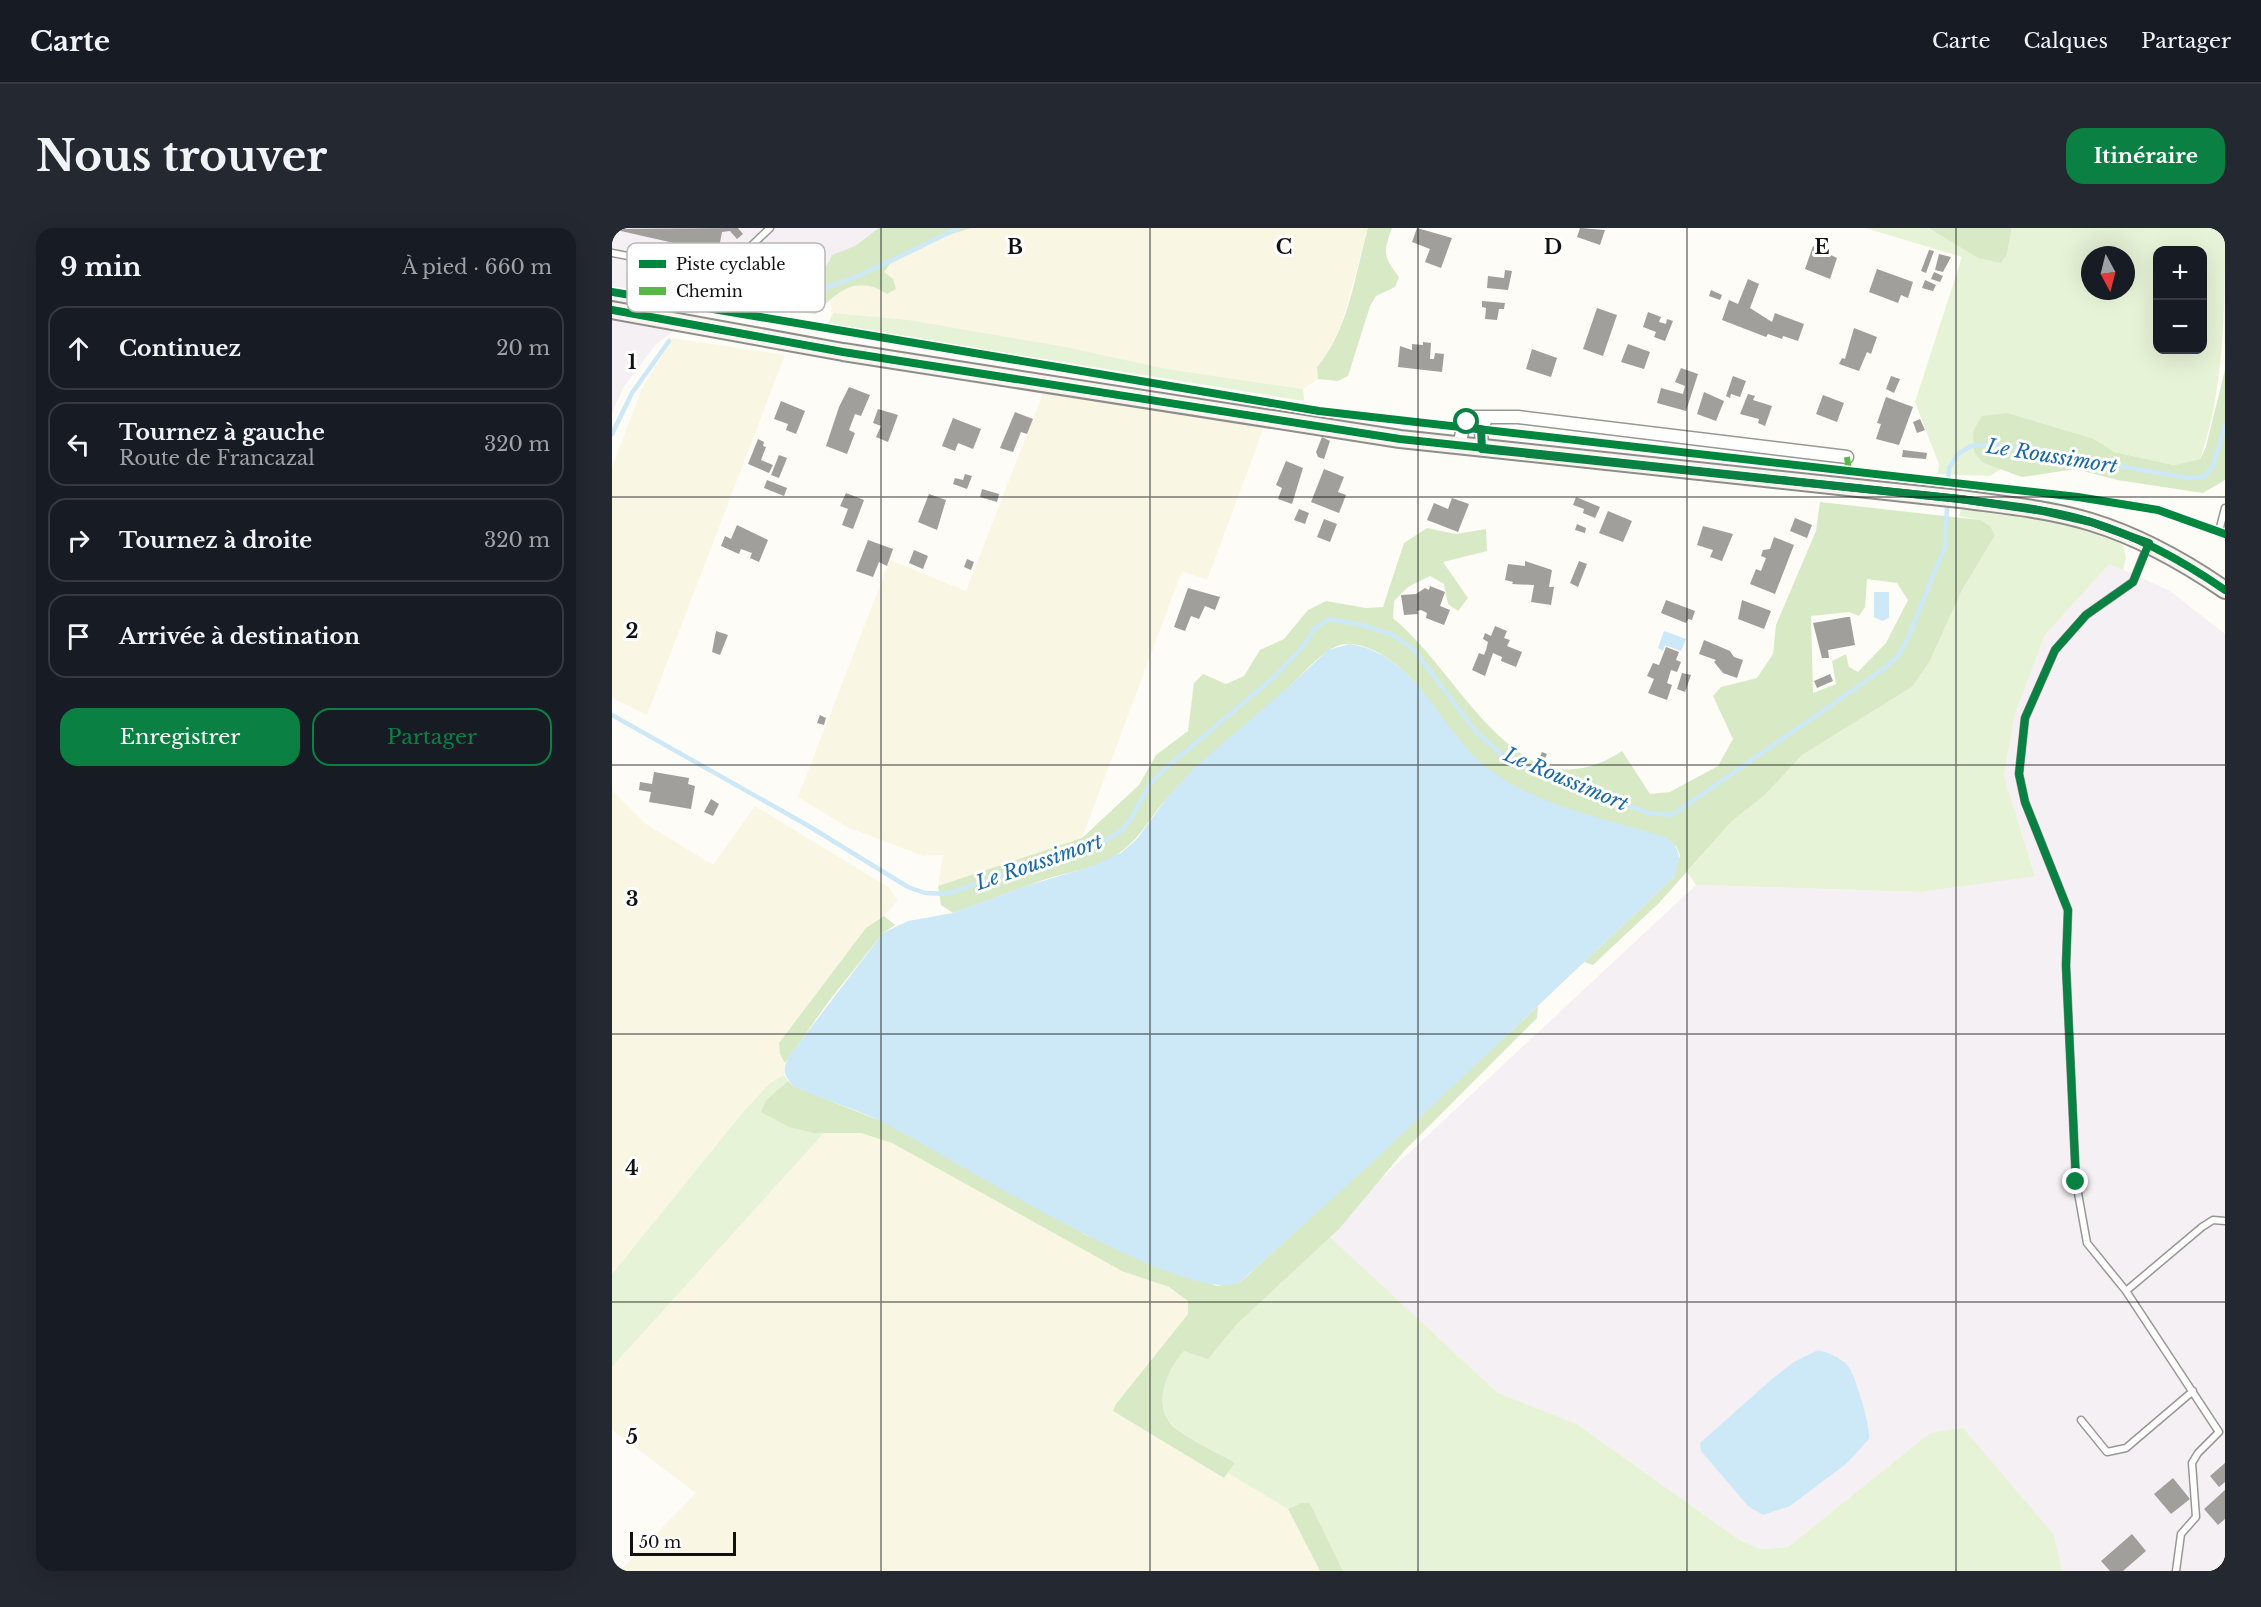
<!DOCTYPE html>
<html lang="fr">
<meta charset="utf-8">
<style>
:root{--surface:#171b24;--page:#242831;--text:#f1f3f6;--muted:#9ea1a6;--line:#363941;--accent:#0b8043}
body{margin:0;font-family:"Libre Baskerville",serif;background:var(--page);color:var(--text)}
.controls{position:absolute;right:18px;top:18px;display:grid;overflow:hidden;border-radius:12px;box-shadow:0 6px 24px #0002}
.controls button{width:54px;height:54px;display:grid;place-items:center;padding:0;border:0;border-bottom:2px solid var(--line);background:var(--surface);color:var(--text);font:30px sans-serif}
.compass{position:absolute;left:1469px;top:18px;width:54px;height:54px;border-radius:50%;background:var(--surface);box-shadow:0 6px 24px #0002;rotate:173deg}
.scale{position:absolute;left:18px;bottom:15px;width:106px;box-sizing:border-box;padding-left:6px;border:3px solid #111;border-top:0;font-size:16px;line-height:21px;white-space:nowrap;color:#111;-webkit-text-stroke:4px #fff;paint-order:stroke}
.stop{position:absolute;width:18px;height:18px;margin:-14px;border:4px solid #0b8043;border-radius:50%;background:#fff}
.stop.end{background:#0b8043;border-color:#fff;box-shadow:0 2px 6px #0008}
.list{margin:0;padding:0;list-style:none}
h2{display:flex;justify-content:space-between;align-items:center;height:78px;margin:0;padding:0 24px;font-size:26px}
h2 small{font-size:20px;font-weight:400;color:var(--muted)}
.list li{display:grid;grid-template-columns:39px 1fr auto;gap:18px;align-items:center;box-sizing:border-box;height:84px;margin:0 12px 12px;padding:0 12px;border:2px solid var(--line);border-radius:18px}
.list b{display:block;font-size:22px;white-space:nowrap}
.list p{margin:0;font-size:20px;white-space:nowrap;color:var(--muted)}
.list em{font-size:20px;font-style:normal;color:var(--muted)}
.actions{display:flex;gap:12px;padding:18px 24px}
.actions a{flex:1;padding:14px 0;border:2px solid var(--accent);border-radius:18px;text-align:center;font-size:21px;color:var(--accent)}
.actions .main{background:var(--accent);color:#fff}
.icon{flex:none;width:33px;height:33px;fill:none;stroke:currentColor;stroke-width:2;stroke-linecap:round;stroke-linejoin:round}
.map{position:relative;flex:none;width:1613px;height:1343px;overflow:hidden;border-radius:18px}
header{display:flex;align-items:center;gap:36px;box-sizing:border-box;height:84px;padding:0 30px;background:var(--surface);border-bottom:2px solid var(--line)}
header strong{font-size:28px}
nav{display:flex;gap:33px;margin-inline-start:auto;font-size:21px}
.intro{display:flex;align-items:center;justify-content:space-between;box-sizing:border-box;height:144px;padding:0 36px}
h1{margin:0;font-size:42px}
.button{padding:15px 27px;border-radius:18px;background:var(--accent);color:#fff;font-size:21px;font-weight:700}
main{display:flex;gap:36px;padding:0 36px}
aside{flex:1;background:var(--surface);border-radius:18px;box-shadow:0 6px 24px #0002}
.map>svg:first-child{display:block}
.industrial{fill:#f5f0f3}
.farmland{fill:#f9f7e4}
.green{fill:#e7f3d7;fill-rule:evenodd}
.forest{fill:#d8eac5;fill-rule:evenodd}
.water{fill:#cde8f7}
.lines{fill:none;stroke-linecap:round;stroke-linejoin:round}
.stream{stroke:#cde8f7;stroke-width:4.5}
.building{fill:#a19f9c}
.lane-casing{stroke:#979795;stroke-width:9}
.street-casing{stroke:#979795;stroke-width:15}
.secondary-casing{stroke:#8e8d8b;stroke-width:20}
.lane{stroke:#fffffe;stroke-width:6}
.street{stroke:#fffffe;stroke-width:12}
.secondary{stroke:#f6f4eb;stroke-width:16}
.quiet{stroke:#58b947;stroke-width:6;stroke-dasharray:12 6;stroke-linecap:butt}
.cycleway-casing{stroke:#fff;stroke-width:11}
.cycleway{stroke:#00873e;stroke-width:8}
.route{stroke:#0b8043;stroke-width:8}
.grid{fill:none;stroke:#111;stroke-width:1.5;stroke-opacity:0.55}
.labels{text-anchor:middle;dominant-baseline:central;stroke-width:6;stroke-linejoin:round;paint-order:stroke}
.water-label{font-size:20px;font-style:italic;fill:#1768a6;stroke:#fff}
.key{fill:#fff;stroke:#b8b8b8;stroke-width:1.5}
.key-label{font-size:16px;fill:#111}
.grid-label{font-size:20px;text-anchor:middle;font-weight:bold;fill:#111;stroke:#fff;stroke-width:6;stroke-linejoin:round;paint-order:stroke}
</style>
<header>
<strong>Carte</strong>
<nav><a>Carte</a><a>Calques</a><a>Partager</a></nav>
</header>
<div class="intro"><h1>Nous trouver</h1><a class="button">Itinéraire</a></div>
<main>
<aside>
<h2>9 min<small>À pied · 660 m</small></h2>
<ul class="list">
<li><svg class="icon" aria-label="ahead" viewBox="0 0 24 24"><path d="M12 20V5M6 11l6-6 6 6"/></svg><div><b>Continuez</b></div><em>20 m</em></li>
<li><svg class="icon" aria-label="left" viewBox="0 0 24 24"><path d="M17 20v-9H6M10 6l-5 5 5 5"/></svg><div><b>Tournez à gauche</b><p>Route de Francazal</p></div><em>320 m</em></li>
<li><svg class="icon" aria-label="right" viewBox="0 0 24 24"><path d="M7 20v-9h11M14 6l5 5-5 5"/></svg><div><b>Tournez à droite</b></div><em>320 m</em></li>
<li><svg class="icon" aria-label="arrive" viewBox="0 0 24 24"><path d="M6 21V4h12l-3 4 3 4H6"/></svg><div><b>Arrivée à destination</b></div></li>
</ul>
<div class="actions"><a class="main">Enregistrer</a><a>Partager</a></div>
</aside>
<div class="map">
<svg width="1613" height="1343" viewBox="0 0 1613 1343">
<rect width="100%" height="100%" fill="#fdfcf7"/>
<path class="industrial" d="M0,0h312l-57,29 -84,33 -66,10 -61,44 -33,44 -11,25z
M1497,335l61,28 55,43v937h-163l-8,-36 -124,-102 -142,114 -27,2 -20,-8 -164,-117 -79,-31 -174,-161 372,-347 225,7 114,-17 -31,-99 11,-62 30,-79z"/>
<path class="farmland" d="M360,0h396l-28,102 -9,20 -14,16 1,13 -15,10 -136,-20 -101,-22 -157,-27 -76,-7 -4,-13 18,-14 10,-3 21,5 5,-16 7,-8 48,-26z
M60,110l113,17 -138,360 -35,-17v-231l30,-78z
M431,165l221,34 -57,153 -25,-9 -100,267 -144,48 5,-31 -20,1 -76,-29 -49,-30 92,-237 76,31z
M0,562l34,34 67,41 42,-59 133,81 10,13 -14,16 -18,12 -86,126 5,9 -1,12 -14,8 -27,29 -131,162z
M212,905h37l31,10 230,127 47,17 19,14v13l-72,90 172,105 32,62h-700l76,-78 -84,-63v-63z"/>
<path class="green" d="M1253,0h64l78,26 5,-26h213c0,76 0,160 -25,231l-26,6 -60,-13 -20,-13 -111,24 18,6 -11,7 -52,-2 1,-10 -24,-62 47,-145zM1546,22h44v100h-44zM1478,27h36v36h-36z
M221,85l76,7 157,27 101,22 136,20 1,12 -476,-77z
M1350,278c53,6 114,11 161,39l3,13 -3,12 -14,-6 -64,71 -30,79 -11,62 31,100 -114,16 -225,-7 -9,-13 45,-51 33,-26 37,-40 110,-68 18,-26 32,-71 32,-55 -14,-15 -21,-4z
M172,847l4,6 -22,19 48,33h10l-212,234v-93l131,-162 27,-29z
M718,1009l168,156 79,31 164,117 20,8 27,-2 142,-114 33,-5 91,107 8,36h-719l-33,-68h-9l-13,6 -60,-36 7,-10c-18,-11 -47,-23 -61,-37 -23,-22 -7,-55 10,-75l24,7 29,-34z"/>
<path class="forest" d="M267,0h93l-34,10 -48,26 -6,8 9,7 3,10 -9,5c-30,-20 -50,-3 -71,20l-96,-10 5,-10 10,4 34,4 1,-11c28,-11 49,-4 62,-36l23,-9z
M756,0h24c-9,25 -9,28 7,49l-4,10 -19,9 -6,10 -22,70 -10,5 -20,-2 -1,-12c32,-37 38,-93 51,-139z
M1317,0h83l-5,26 -6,9 -23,-5z
M1613,142v110l-22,13 -86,-13 -41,-11 -54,8 -39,-14 -9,-11 -1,-21 9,-15 25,-3 87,26 20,13 60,13 26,-6 6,-12z
M1208,274l160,18 10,6 5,9 -33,55 -32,71 -18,26 -110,68 -37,40 -33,26 -73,82 -66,62 -9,-3 90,-85 6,-22 -4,-9c-64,-22 -148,-40 -199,-86 -40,-35 -55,-91 -109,-112 -8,-3 -22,-6 -31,-2 -17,7 -31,25 -45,38 -41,38 -86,70 -123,112 -17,18 -27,40 -47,55 -21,17 -50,20 -76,28 -31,11 -62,23 -93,34l-12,-8 -3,-19 144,-48 57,-53 17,-30 32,-24 6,-48 9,-9 23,10 18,-8 16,-26 24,-11 24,-29 18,-9 40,7 17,-1 21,-64 23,-15 29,6 30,-5 1,22 -44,11 25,36 -10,13 -10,-7 -4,-20 -14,-8 -22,11 -14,14 -1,17c51,43 80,107 138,142 5,3 11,7 17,8 27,5 52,-2 74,-17l28,43 20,-2 48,-26 15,-27 -20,-43 8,-9 36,-9 16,-24 3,-29 40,-94zM1255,351l30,4 11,17 -22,43 -28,29 -9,-5 -3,-13 -14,7 4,23 -23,9 -2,-77 38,-4 10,4 6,-9z
M272,688l11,9 -12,8 -54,68 -44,62 -5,-9 -1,-11 87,-115z
M926,778l-1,12 -133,133 -65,78 -102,95 -29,35 -24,-8c-17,20 -33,54 -10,76 15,13 43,25 61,36l-11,15 -111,-67 3,-7 72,-90v-13l-19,-14 -47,-16 -230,-128 -31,-10h-47l-25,-6 -28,-15 5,-12 22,-19 5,5 93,37 200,112 131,51 23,-4 6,-5z
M689,1275h9l33,68h-23l-32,-62z"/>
<path class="water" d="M1262,364h15v26l-7,3 -8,-4z
M1052,403l22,8 -5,12 -16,-6 -2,6 -5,-3z
M738,416c72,12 89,90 143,128 52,37 115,46 174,66 15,12 14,22 7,39l-299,283 -135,122c-52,27 -296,-129 -354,-158 -30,-16 -63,-24 -93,-38 -10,-12 -11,-17 -3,-31l93,-122 25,-12 45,-8 73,-27 67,-20 28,-13 16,-14 29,-40 28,-31 99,-85 35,-33z
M1206,1122c11,3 22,7 30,16 7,8 23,61 21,73l-22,24 -57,43 -27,9 -15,-9 -47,-55 -1,-8 72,-64 22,-17z"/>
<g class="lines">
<path class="stream" d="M164,70c55,-2 132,-47 183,-70
M0,206l20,-41 37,-52
M0,487l195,110 101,62 17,6 22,1 159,-54 15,-9 10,-12 19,-35 15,-15 109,-92 27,-28 14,-21 14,-9 33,6 31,10 21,15 62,82 29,25 38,17 105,39 24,2 210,-145 16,-14 10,-18 37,-92 4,-78 9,-14 13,-8 19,-2 198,34 16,-1 9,-11 12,-40"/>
</g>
<path class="building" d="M126,0l5,6 -6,5 -7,-8 -8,1 -4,21 -106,-24z
M805,0l35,10 -11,30 -16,-6 5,-13 -18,-7z
M968,0l25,2 -5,15 -23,-8z
M1201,18l24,12 -7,21 -25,-10z
M1317,22l5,1 -8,22 -5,-2z
M1327,26l12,3 -8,15 -8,-2z
M1265,41l36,13 -5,16 -7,-3 -3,8 -29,-11z
M893,42l7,1 -4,19 -21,-2 1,-12 16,2z
M1322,44l9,4 -3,6 -9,-3z
M1136,51l11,5 -9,24 22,14 3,-9 29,11 -6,17 -15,-5 -1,3 -14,-5 -2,3 -44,-17 7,-20 9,4z
M1313,52l11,5 -3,6 -11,-3z
M1099,62l11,5 -2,5 -11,-4z
M870,73l23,2 -1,6h-5l-2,11 -12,-1 1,-11 -4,-1z
M985,80l20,7 -14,41 -20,-7z
M1036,84l13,5 -2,5 7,2 1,-5 6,2 -8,20 -11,-4 2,-5 -13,-5z
M1242,100l23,9 -6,17 -4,-2 -8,19 -20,-7 3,-6 3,1z
M811,114l8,1 -1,16h4l1,-6 9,1 -2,18 -44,-5 2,-21 12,4v-6l11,1z
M1016,116l22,8 -6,17 -23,-7z
M920,121l25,9 -6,19 -25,-8z
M1069,140l17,6 -12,37 -29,-8 4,-15 22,6 2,-8 -10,-4z
M1121,148l13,5 -6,16 -9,-3 -1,4 -4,-2z
M1279,148l9,3 -6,14 -8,-4z
M237,159l21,8 -9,21 -6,-2 -6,16 6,3 -8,21 -21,-8 13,-39z
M1092,164l20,9 -8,20 -19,-7z
M1136,166l7,2 -2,4 19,6 -7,20 -7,-3 1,-4 -19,-5z
M1211,167l21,8 -7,19 -21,-8z
M1274,169l27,10 -14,38 -23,-6 5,-15 -4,-1z
M169,173l24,10 -9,23 -10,-4 2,-6 -14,-5z
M266,181l20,6 -10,27 -12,-5 5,-11 -8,-3z
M403,184l18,7 -6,15 -6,-2 -8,20 -13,-4z
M341,190l28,11 -8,20 -15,-6 -3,8 -13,-5z
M1308,191l5,11 -8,3 -4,-11z
M710,209l8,4 -6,18 -6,-2 -2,-5z
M146,211l6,3 -1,4 3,1 -5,13 12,5 -4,8 -21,-9z
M1291,222l24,3 -1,6 -24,-2z
M167,227l8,3 -8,20 -8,-3z
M674,233l17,7 -11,36 -14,-5 4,-11 -6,-3z
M712,241l20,8 -6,15 8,3 -7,18 -28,-11z
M353,246l7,2 -5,13 -14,-5 2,-6 8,2z
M155,252l20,8 -3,8 -20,-8z
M370,261l17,5 -2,8 -17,-5z
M234,265l18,7 -11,29 -11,-4 6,-16 -8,-3z
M317,266l17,6 -9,30 -19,-8z
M964,269l24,10 -5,11 -12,-5 1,-4 -11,-4z
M840,270l17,6 -11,28 -31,-12 7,-17 14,6z
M687,281l10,4 -4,11 -11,-4z
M996,283l24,10 -9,21 -24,-9z
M1183,290l17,7 -5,13 -17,-7z
M712,291l13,5 -7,18 -13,-5z
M965,296l9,4 -1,5 -10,-3z
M125,297l31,15 -9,22 -9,-4 2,-5 -11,-4 -2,5 -18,-8 4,-10 6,3z
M1091,298l30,8 -11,27 -12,-4 3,-7 -16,-5z
M1162,309l20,8 -19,49 -25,-10 6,-15 5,2 5,-13 -5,-2 2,-6 7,-1z
M256,312l25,9 -6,17 -8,-4 -6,15 -17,-6z
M302,322l14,6 -5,13 -14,-6z
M355,331l7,3 -3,8 -7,-3z
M913,333l27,9 -3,17h5l-3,18 -20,-3 3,-17 -22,-1 1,-2 -8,-2 3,-16 17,2z
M967,333l8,3 -9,23 -8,-4z
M818,358l15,6 -5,14 10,4 -6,15 -18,-7 1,-5 -6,-3 -4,1 1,3 -14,1 -3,-20 15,-1 9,-6 4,2z
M576,360l32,9 -5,13 -10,-4 -6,13 -8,-3 -6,15 -11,-4z
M1054,372l29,11 -3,9 -4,-1 -2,4 -25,-10z
M1130,372l29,11 -7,18 -26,-10z
M1235,389h3l5,28 -27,5 1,8h-7l-9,-35z
M883,398l12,5 -3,7 6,2 -3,6 15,6 -6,15 -15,-6 1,-4 -9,-4 -8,23 -13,-6 7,-17 5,2 2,-5 2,-8 -5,-3 2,-6 6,3z
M104,403l12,4 -8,20 -8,-3z
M1092,412l26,11 4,6 9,3 -6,18 -14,-5 -9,-11 2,-2 -17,-6z
M1054,419l13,5 -3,8 5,2 -4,10 -6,-2 -4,13 5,2 -5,15 -19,-7 6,-14 -7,-3 6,-13 6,2z
M1070,445l9,2 -6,17 -8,-3z
M1218,446l3,7 -16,7 -3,-7z
M208,487l6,3 -2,7 -7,-2z
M930,524l5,2 -5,11 -5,-2z
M42,544l35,6 -1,6 7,2 -4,23 -42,-7 2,-10 -12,-2 1,-8 12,2z
M99,571l8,5 -6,12 -9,-4z
M1613,1235v19l-6,5 -9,-11z
M1561,1250l17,21 -19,15 -17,-20z
M1613,1262v29l-7,6 -14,-16z
M1520,1306l14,17 -23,20h-13l-9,-10z"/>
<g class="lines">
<defs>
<path id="lane" d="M0,25l105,20 9,-3 44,-42
M1607,303l6,-23
M1535,319l-14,35 -47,33 -31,35 -30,68 -6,56 6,28 43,108 -2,55 10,217 11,61 39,48 93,141 -21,21 -6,10 4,54 -15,17 -5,37
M1514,1063l76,-64 11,-7 12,1
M1469,1192l26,32 19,-4 67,-57"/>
<path id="street" d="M847,219l4,-20 11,-10h44l329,40
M870,221l-1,-20 6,-12"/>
<path id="secondary" d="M0,82l231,42 557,87 560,60c44,6 89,10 131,23 49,15 92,39 134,68"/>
</defs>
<use href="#lane" class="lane-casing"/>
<use href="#street" class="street-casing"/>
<use href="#secondary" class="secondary-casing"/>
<use href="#lane" class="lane"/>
<use href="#street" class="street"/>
<use href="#secondary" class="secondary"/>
<path class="quiet" d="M1235,229l2,14"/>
<defs>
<path id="cycleway" d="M0,64l707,119 759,86 80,13 67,24
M0,82l231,42 557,87 560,60c44,6 89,10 131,23 49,15 92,39 134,68"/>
</defs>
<use href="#cycleway" class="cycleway-casing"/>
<use href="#cycleway" class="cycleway"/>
</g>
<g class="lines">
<path class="route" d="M855,194l-4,5 18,2 1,20 478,50 83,12 48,11 58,21 -16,39 -47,33 -31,35 -30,68 -6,56 6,28 43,108 -2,56 10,216"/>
</g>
<path class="grid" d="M269,0v1343M538,0v1343M806,0v1343M1075,0v1343M1344,0v1343M0,269h1613M0,537h1613M0,806h1613M0,1074h1613"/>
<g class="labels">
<g class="water-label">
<text transform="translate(1440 228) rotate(9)">Le Roussimort</text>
<text transform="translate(954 551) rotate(23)">Le Roussimort</text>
<text transform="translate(427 634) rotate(-19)">Le Roussimort</text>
</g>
</g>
<rect x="15" y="15" width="198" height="69" rx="9" class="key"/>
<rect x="27" y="32" width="27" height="8" fill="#00873e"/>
<rect x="27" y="59" width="27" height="8" fill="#58b947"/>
<g class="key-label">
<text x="64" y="42">Piste cyclable</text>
<text x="64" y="69">Chemin</text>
</g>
<g class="grid-label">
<text x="403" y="26">B</text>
<text x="672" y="26">C</text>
<text x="941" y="26">D</text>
<text x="1210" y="26">E</text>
<text x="20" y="141">1</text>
<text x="20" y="410">2</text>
<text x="20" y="678">3</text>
<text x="20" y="947">4</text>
<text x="20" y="1216">5</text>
</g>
</svg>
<div class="controls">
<button>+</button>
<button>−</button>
</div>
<svg class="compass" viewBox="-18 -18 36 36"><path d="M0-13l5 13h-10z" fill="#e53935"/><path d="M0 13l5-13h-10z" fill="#9ea1a6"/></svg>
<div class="scale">50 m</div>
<div class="stop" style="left:855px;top:194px"></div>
<div class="stop end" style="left:1464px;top:954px"></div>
</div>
</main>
